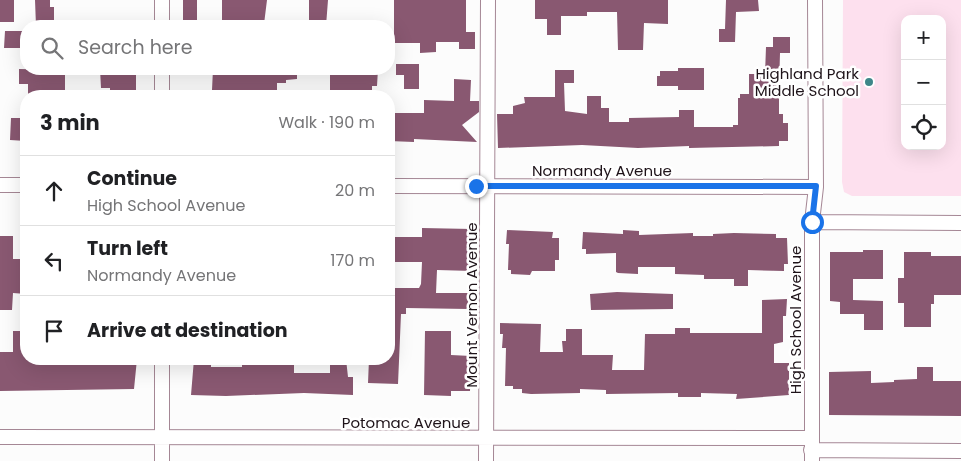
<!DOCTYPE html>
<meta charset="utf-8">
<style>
:root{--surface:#fff;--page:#f2f2f2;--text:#202124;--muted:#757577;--line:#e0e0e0}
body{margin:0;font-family:Poppins,sans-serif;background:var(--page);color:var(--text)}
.controls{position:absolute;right:15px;top:15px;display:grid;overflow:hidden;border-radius:10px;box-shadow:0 5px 20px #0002}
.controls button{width:45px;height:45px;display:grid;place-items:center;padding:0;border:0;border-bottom:1px solid var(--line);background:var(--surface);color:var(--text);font:25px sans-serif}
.stop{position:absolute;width:15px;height:15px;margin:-11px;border:4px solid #1a73e8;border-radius:50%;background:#fff}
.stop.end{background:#1a73e8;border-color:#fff;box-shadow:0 1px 5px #0008}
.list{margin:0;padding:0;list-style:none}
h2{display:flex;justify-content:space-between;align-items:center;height:65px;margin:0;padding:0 20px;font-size:21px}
h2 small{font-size:16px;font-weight:400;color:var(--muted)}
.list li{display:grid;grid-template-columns:32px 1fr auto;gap:15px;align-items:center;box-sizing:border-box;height:70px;padding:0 20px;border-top:1px solid var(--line)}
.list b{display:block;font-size:19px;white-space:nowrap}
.list p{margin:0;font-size:16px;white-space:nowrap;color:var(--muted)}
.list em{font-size:16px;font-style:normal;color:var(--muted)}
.icon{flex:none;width:28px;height:28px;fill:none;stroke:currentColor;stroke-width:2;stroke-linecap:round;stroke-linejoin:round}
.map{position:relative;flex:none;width:961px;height:461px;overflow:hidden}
.search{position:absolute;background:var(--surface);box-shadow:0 5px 20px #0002;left:20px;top:20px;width:375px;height:55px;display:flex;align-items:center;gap:12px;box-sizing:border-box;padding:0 18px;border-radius:20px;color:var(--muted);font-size:19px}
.panel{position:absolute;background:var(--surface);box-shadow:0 5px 20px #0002;left:20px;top:90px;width:375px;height:275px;border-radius:20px}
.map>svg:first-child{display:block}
.green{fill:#fde0ee;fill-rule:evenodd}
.building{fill:#895871}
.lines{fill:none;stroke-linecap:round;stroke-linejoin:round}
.street-casing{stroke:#a58795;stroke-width:16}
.street{stroke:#fff;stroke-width:14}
.route{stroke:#1a73e8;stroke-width:6}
.poi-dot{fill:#3f8789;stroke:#fff;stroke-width:2}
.labels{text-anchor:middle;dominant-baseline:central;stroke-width:5;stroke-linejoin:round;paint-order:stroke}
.poi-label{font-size:15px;fill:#1e1319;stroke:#fff;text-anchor:end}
.street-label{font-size:15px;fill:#1e1319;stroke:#fff}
</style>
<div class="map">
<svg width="961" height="461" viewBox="0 0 961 461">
<rect width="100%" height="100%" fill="#fcfcfc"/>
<path class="green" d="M843,0h118v196h-109l-8,-4 -2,-10zM905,19h37v127h-37z"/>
<path class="building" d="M0,0h14v22h-14z
M35,0h15v7h4v19h-18z
M183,0h14v20h-14z
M222,0h45l-3,24 -42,2z
M309,0h19l-2,26h-17z
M394,0h72v32h9v17h-16v-7h-23v10l-16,1v-10h-26z
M535,0h133v24l-24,-1 -1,27h-25l-1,-38h-30v4h-26v19h-14v-16h-12z
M726,0h32l1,11 -23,1 -1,30h-16v-13h6z
M5,31h20l-1,17h-20z
M773,37h17v16h-10l-1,35v26h4v9h5v18h-9v5l-90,2v-2l-51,2 -56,-3 -84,3 -1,-34h16v-8l12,-3 -1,-6h31v-27h19v13h-10l1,28 22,3v-18h14v12h8v14h20v-4l50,-1v-7h15v17h39v-2h5v-27h2v-4h9v-20h16l1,-27h7z
M396,64h23v25h-15v-14h-8z
M678,68h26v22h-26v-4h-21v-10h3v-5h18z
M19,69l46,1v24h-37v-10h-9z
M100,69h36v27h-26v-8h-9z
M213,69h84v10l-11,1v3h-9v13h-31v-5l-34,-1z
M360,69h18l-1,17h-5v6h-42v-17h30z
M454,79l17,1 -1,21h9v11l-17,13 15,17 -63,-3v3l-25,-1v-28h35v-13l30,1z
M11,118h15v23l-16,-1z
M422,228l50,1 -2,30h3v12l-36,-1 -1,23h33l-1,16 -62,-1v6h-5l-3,70 -30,-1 1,-24h20v-30h2l-2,-41h30l2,-4 1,-22h-33v-25h33z
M507,230l46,2 -1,6h7v22h-4v11h-23l-2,4 -19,-1v-4h-3l1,-26h-3z
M623,230l16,1v4l54,-2v3h20v-2l21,-1 42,1v4h11l1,26h-4v7l-36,-1v16h-14v-7h-30v-4l-29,-1v-7h-37v7l-20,-1 -2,-1v-19l-30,1v-5h-4l1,-17 40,2z
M0,236h13v23h13v35l-13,-1 -1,17h-12z
M863,250h20v29h-30v21l30,1v29h-19v-16h-24v-12l-10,-1v-49h33z
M904,252h27v4h30v39h-27v9h-3v23h-27v-24h-6v-25h6z
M617,292l56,2v15l-82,1 -1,-16z
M787,299l-1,17h-3v26l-9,2v19h15v32l-53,4 1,-5 -36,-1v4h-23v-4l-72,1v-4l-26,-1v4l-49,1 -9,-1v-4h-9v-3h-8l1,-38h-4l1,-14h-3v-11l41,1 -1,28h23l-1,-11h4v-12h16v26h31l-1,15h32l1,-36h30v-6h15v5h72v-33z
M13,331h13v28h111l-3,30 -134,2v-39h13z
M425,331h26v24l20,1 -1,35h-19v5l-27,-1z
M194,359h17v8h31v-8h52v14h36v-14h16l2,18h5v18l-49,-2 -78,3 -35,-1z
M917,367h16v14h28v35l-132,-1v-43l42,-1v12l23,-1v-2l23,-1z"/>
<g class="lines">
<defs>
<path id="street" d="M162,26v-26
M162,69v27
M0,185h26
M389,186l427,1
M812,222l149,1
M0,437l811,1
M811,450l150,1
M162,461v-102
M486,461l2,-461
M812,461v-239l4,-35 -1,-187"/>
</defs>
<use href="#street" class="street-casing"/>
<use href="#street" class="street"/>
</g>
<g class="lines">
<path class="route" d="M476,186h340l-4,36"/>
</g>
<circle class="poi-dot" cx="869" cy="82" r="5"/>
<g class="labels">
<g class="poi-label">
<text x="859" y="73">Highland Park<tspan x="859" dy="17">Middle School</tspan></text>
</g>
<g class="street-label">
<text x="602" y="170">Normandy Avenue</text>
<text transform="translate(471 305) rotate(-90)">Mount Vernon Avenue</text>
<text transform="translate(795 320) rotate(-90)">High School Avenue</text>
<text x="406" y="422">Potomac Avenue</text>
</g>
</g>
</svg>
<div class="controls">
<button>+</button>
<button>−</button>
<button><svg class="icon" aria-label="locate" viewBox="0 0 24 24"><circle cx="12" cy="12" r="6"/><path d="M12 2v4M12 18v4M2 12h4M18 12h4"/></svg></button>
</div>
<div class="stop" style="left:812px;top:222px"></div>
<div class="stop end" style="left:476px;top:186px"></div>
<div class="search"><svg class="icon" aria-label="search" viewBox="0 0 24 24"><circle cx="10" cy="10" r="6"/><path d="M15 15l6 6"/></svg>Search here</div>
<section class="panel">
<h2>3 min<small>Walk · 190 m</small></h2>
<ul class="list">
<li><svg class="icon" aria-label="ahead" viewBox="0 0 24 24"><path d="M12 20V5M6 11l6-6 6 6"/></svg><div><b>Continue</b><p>High School Avenue</p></div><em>20 m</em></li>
<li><svg class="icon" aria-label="left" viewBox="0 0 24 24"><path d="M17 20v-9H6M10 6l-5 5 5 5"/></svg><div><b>Turn left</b><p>Normandy Avenue</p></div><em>170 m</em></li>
<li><svg class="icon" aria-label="arrive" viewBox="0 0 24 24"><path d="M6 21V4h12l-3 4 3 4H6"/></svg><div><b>Arrive at destination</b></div></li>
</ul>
</section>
</div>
